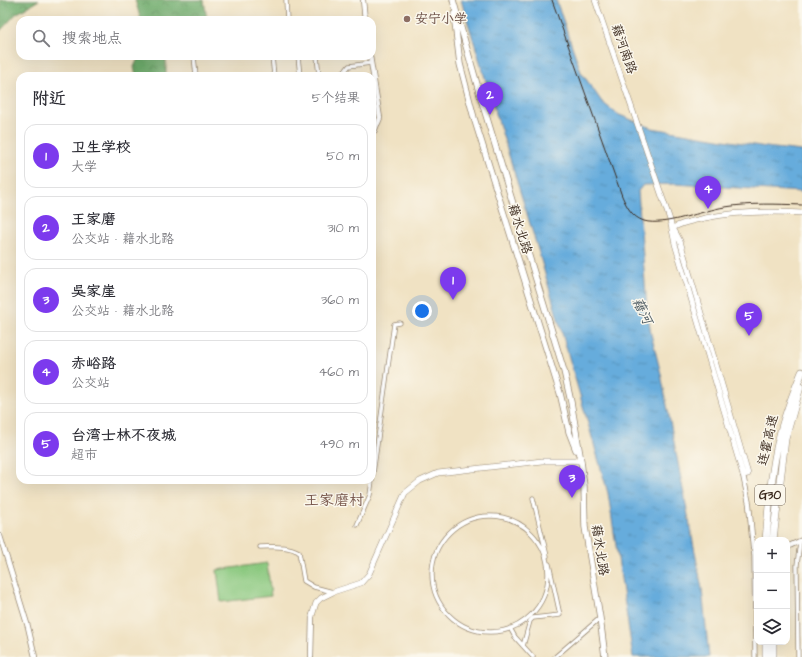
<!DOCTYPE html>
<html lang="zh">
<meta charset="utf-8">
<style>
:root{--surface:#fff;--page:#f7f7f7;--text:#2b2b33;--muted:#7c7c81;--line:#e1e1e2;--accent:#7c3aed}
body{margin:0;font-family:"Architects Daughter","LXGW WenKai TC",sans-serif;background:var(--page);color:var(--text)}
.controls{position:absolute;right:12px;bottom:12px;display:grid;overflow:hidden;border-radius:8px;box-shadow:0 4px 16px #0002}
.controls button{width:36px;height:36px;display:grid;place-items:center;padding:0;border:0;border-bottom:1px solid var(--line);background:var(--surface);color:var(--text);font:20px sans-serif}
.you{position:absolute;left:422px;top:311px;width:14px;height:14px;margin:-10px;border:3px solid #fff;border-radius:50%;background:#1a73e8;box-shadow:0 0 0 6px #1a73e833}
.badge{display:grid;place-items:center;width:26px;height:26px;border-radius:50%;background:var(--accent);color:#fff;font-size:13px;font-weight:700}
.pin{position:absolute;translate:-50% -33px;filter:drop-shadow(0 1px 2px #0008)}
.pin::after{content:'';position:absolute;top:21px;width:14px;height:12px;background:inherit;clip-path:polygon(0 0,100% 0,50% 100%)}
.list{margin:0;padding:0;list-style:none}
h2{display:flex;justify-content:space-between;align-items:center;height:52px;margin:0;padding:0 16px;font-size:17px}
h2 small{font-size:13px;font-weight:400;color:var(--muted)}
.list li{display:grid;grid-template-columns:26px 1fr auto;gap:12px;align-items:center;box-sizing:border-box;height:64px;margin:0 8px 8px;padding:0 8px;border:1px solid var(--line);border-radius:12px}
.list b{display:block;font-size:15px;white-space:nowrap}
.list p{margin:0;font-size:13px;white-space:nowrap;color:var(--muted)}
.list em{font-size:13px;font-style:normal;color:var(--muted)}
.icon{flex:none;width:22px;height:22px;fill:none;stroke:currentColor;stroke-width:2;stroke-linecap:round;stroke-linejoin:round}
.map{position:relative;flex:none;width:802px;height:657px;overflow:hidden}
.search{position:absolute;background:var(--surface);box-shadow:0 4px 16px #0002;left:16px;top:16px;width:360px;height:44px;display:flex;align-items:center;gap:10px;box-sizing:border-box;padding:0 14px;border-radius:12px;color:var(--muted);font-size:15px}
.panel{position:absolute;background:var(--surface);box-shadow:0 4px 16px #0002;left:16px;top:72px;width:360px;height:412px;border-radius:12px}
.map>svg:first-child{display:block}
.forest{fill:url(#forest-crowns);stroke:#546b45}
.pitch{fill:#88c77d;stroke:#62784e}
.water{fill:url(#water-ripples);stroke:#506b7d}
.lines{fill:none;stroke-linecap:round;stroke-linejoin:round}
.minor-casing{stroke:#968670;stroke-width:5}
.tertiary-casing{stroke:#968670;stroke-width:6}
.secondary-casing{stroke:#968670;stroke-width:6}
.primary-casing{stroke:#968670;stroke-width:7}
.motorway-casing{stroke:#968670;stroke-width:8}
.minor{stroke:#fff;stroke-width:3.5}
.tertiary{stroke:#fff;stroke-width:4.5}
.secondary{stroke:#fff;stroke-width:5}
.primary{stroke:#fff;stroke-width:5.5}
.motorway{stroke:#fff;stroke-width:7}
.tram{stroke:#3b2a1e;stroke-width:1}
.education-dot{fill:#8d6e63;stroke:#fbf7ec;stroke-width:1.5}
.labels{text-anchor:middle;dominant-baseline:central;stroke-width:3;stroke-linejoin:round;paint-order:stroke}
.shield{fill:#fbf7ec;stroke:#75685c;stroke-width:1}
.shield-label{font-size:12px;font-weight:bold;fill:#3b2a1e}
.education-label{font-size:13px;font-weight:bold;fill:#785e54;stroke:#fbf7ec;text-anchor:start}
.street-label{font-size:13px;fill:#3b2a1e;stroke:#fbf7ec}
.water-label{font-size:14px;font-style:italic;fill:#4a5860;stroke:#fbf7ec}
.quarter-label{font-size:15px;fill:#78574c;stroke:#fbf7ec}
</style>
<div class="map">
<svg width="802" height="657" viewBox="0 0 802 657">
<defs>
<pattern id="forest-crowns" width="20" height="18" patternUnits="userSpaceOnUse"><rect width="20" height="18" fill="#6eac6c"/><path d="M2 6a3 3 0 1 1 6 0M12 15a3 3 0 1 1 6 0" fill="none" stroke="#5c8c58"/></pattern>
<pattern id="water-ripples" width="26" height="14" patternUnits="userSpaceOnUse"><rect width="26" height="14" fill="#66acdc"/><path d="M2 4q2-2 4 0t4 0M15 11q2-2 4 0t4 0" fill="none" stroke="#558cb2"/></pattern>
</defs>
<rect width="100%" height="100%" fill="#fbf7ec"/>
<filter id="ink" filterUnits="userSpaceOnUse"><feTurbulence type="fractalNoise" baseFrequency=".025" numOctaves="2"/><feDisplacementMap in="SourceGraphic" scale="8" xChannelSelector="R" yChannelSelector="G"/><feConvolveMatrix kernelMatrix="1 2 1 2 8 2 1 2 1" color-interpolation-filters="sRGB"/></filter>
<filter id="wash" filterUnits="userSpaceOnUse"><feTurbulence type="fractalNoise" baseFrequency=".012" numOctaves="4" result="noise"/><feDisplacementMap in="SourceGraphic" scale="16" xChannelSelector="R" yChannelSelector="G"/><feGaussianBlur stdDeviation="0.9" result="paint"/><feColorMatrix in="noise" values="0 0 0 0 0 0 0 0 0 0 0 0 0 0 0 0 0 1.4 0 .05"/><feComposite in="paint" operator="in"/></filter>
<g filter="url(#wash)">
<rect width="100%" height="100%" fill="#f0e2c3"/>
<path class="forest" d="M0,0h39l-23,14 -16,17z
M135,0h69l3,20h-66z
M139,56h27v20h-30l-2,-9z"/>
<path class="pitch" d="M267,563l4,33 -50,6 -4,-32z"/>
<path class="water" d="M461,0h95l25,72 21,30 15,12 35,14 114,19 36,4v41l-127,-8 -32,1 -5,6 9,118 4,25 10,40 41,215 7,68h-76l-25,-164 -69,-240z"/>
</g>
<g filter="url(#ink)">
<g class="lines">
<defs>
<path id="minor" d="M286,0l1,20
M194,56l2,20
M272,56l2,20
M298,56l2,20
M317,56l2,20
M341,76l8,-10 22,-3
M372,132l3,-1 3,-8
M533,498l14,58
M432 574a58 58 0 1 1 116 0a58 58 0 1 1-116 0Z
M357,525l13,-30 24,-171 6,-1
M260,547c13,0 27,-2 39,5l5,29 10,6 19,5
M753,548l1,8 1,101
M510,628l5,9 18,20
M523,646l7,-25 3,-3 27,-3 -11,-51
M555,657l45,-39
M798,657l-1,-92 3,-23"/>
<path id="tertiary" d="M363,0l2,20
M370,56l10,62 -2,5
M743,475l6,29 4,44h4
M0,536l28,91 7,30
M787,547l15,-7
M311,657l1,-41"/>
<path id="secondary" d="M595,0l75,220 5,24 68,231 5,-1 -68,-233 -7,-13
M673,228c10,-6 21,-7 32,-10 33,-7 64,-7 97,-5
M312,616l4,-13 5,-5 12,-6 28,-9 8,-9 36,-81 15,-12 18,-8 104,-12h39"/>
<path id="primary" d="M453,0l29,102 82,269 7,31 10,59 3,25 1,41 15,91 5,39
M454,14l6,50 14,54 86,275 9,39 7,18"/>
<path id="motorway" d="M766,540c3,-33 5,-68 13,-101 5,-23 14,-45 23,-67
M773,540l12,-101 15,-52
M766,657v-15
M773,657v-15"/>
</defs>
<use href="#minor" class="minor-casing"/>
<use href="#tertiary" class="tertiary-casing"/>
<use href="#secondary" class="secondary-casing"/>
<use href="#primary" class="primary-casing"/>
<use href="#motorway" class="motorway-casing"/>
<use href="#minor" class="minor"/>
<use href="#tertiary" class="tertiary"/>
<use href="#secondary" class="secondary"/>
<use href="#primary" class="primary"/>
<use href="#motorway" class="motorway"/>
<path class="tram" d="M552,0l70,196c5,11 10,21 22,25 20,6 60,-11 81,-14 26,-4 51,-3 77,-2"/>
</g>
</g>
<circle class="education-dot" cx="407" cy="19" r="4"/>
<g class="labels">
<rect class="shield" x="755" y="485" width="30" height="20" rx="3"/>
<g class="shield-label">
<text x="770" y="495">G30</text>
</g>
<g class="education-label">
<text x="415" y="19">安宁小学</text>
</g>
<g class="street-label">
<text transform="translate(624 49) rotate(71)">藉河南路</text>
<text transform="translate(520 229) rotate(73)">藉水北路</text>
<text transform="translate(768 440) rotate(-77)">连霍高速</text>
<text transform="translate(600 550) rotate(81)">藉水北路</text>
</g>
<g class="water-label">
<text transform="translate(642 311) rotate(64)">藉河</text>
</g>
<g class="quarter-label">
<text x="334" y="500">王家磨村</text>
</g>
</g>
</svg>
<div class="controls">
<button>+</button>
<button>−</button>
<button><svg class="icon" aria-label="layers" viewBox="0 0 24 24"><path d="M12 4l9 5-9 5-9-5zM3 14l9 5 9-5"/></svg></button>
</div>
<div class="you"></div>
<div class="pin badge" style="left:453px;top:300px">1</div>
<div class="pin badge" style="left:490px;top:115px">2</div>
<div class="pin badge" style="left:572px;top:498px">3</div>
<div class="pin badge" style="left:708px;top:209px">4</div>
<div class="pin badge" style="left:749px;top:336px">5</div>
<div class="search"><svg class="icon" aria-label="search" viewBox="0 0 24 24"><circle cx="10" cy="10" r="6"/><path d="M15 15l6 6"/></svg>搜索地点</div>
<section class="panel">
<h2>附近<small>5个结果</small></h2>
<ul class="list">
<li><span class="badge">1</span><div><b>卫生学校</b><p>大学</p></div><em>50 m</em></li>
<li><span class="badge">2</span><div><b>王家磨</b><p>公交站 · 藉水北路</p></div><em>310 m</em></li>
<li><span class="badge">3</span><div><b>吴家崖</b><p>公交站 · 藉水北路</p></div><em>360 m</em></li>
<li><span class="badge">4</span><div><b>赤峪路</b><p>公交站</p></div><em>460 m</em></li>
<li><span class="badge">5</span><div><b>台湾士林不夜城</b><p>超市</p></div><em>490 m</em></li>
</ul>
</section>
</div>
